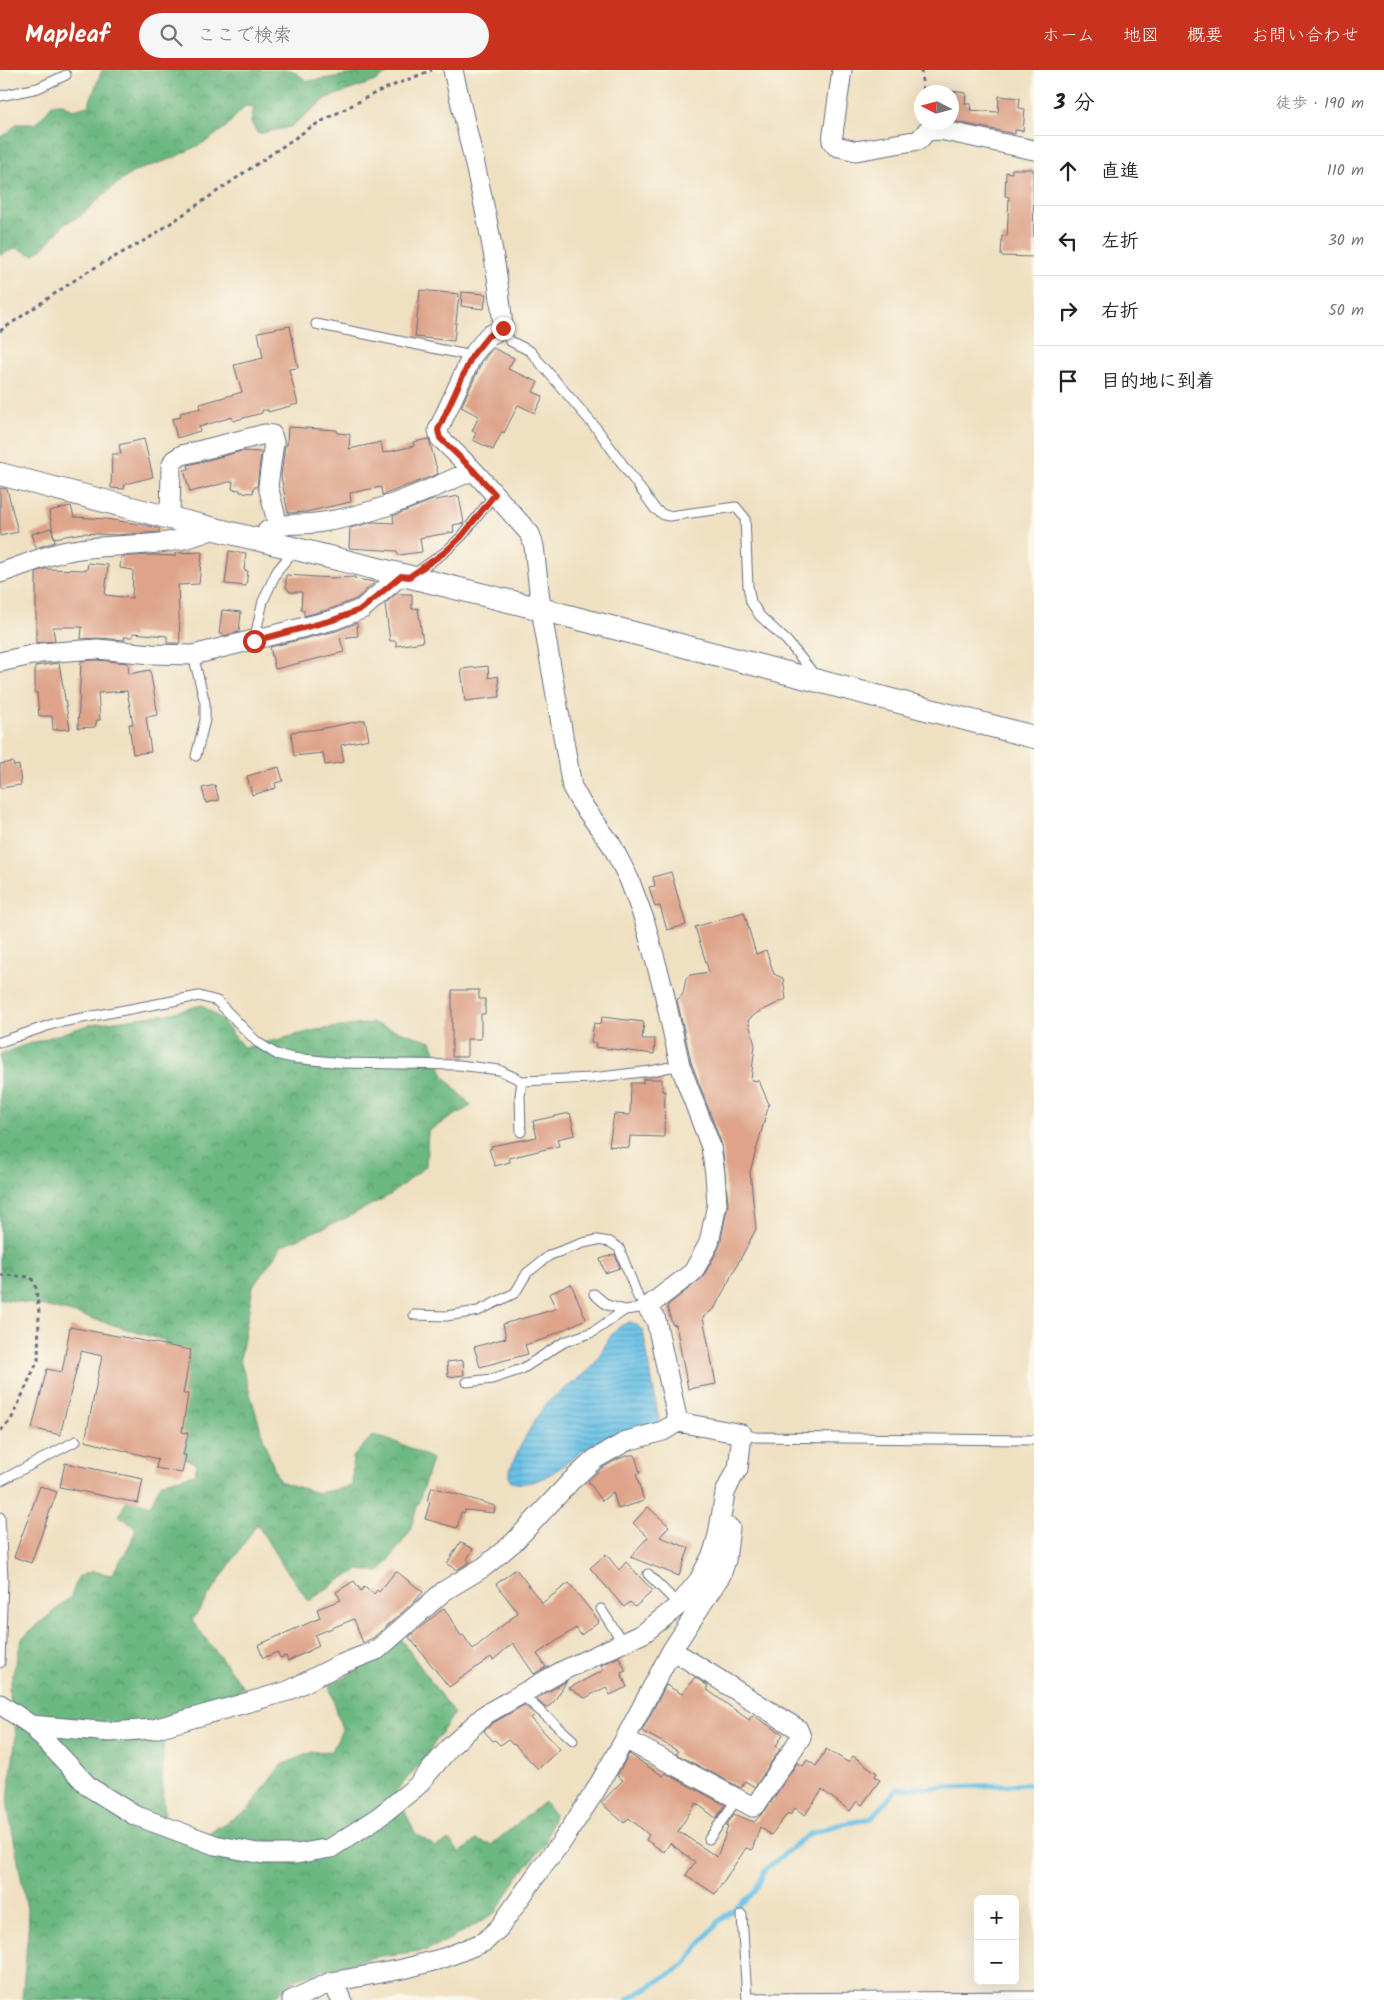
<!DOCTYPE html>
<html lang="ja">
<meta charset="utf-8">
<style>
:root{--surface:#fff;--page:#f6f6f6;--text:#222;--muted:#767676;--line:#e0e0e0;--accent:#c8321e}
body{margin:0;font-family:Kalam,"Klee One",sans-serif;background:var(--page);color:var(--text)}
.controls{position:absolute;right:15px;bottom:15px;display:grid;overflow:hidden;border-radius:8px;box-shadow:0 5px 20px #0002}
.controls button{width:45px;height:45px;display:grid;place-items:center;padding:0;border:0;border-bottom:1px solid var(--line);background:var(--surface);color:var(--text);font:25px sans-serif}
.compass{position:absolute;left:914px;top:15px;width:45px;height:45px;border-radius:50%;background:var(--surface);box-shadow:0 5px 20px #0002;rotate:276deg}
.stop{position:absolute;width:15px;height:15px;margin:-11px;border:4px solid #c8321e;border-radius:50%;background:#fff}
.stop.end{background:#c8321e;border-color:#fff;box-shadow:0 1px 5px #0008}
.list{margin:0;padding:0;list-style:none}
h2{display:flex;justify-content:space-between;align-items:center;height:65px;margin:0;padding:0 20px;font-size:21px}
h2 small{font-size:16px;font-weight:400;color:var(--muted)}
.list li{display:grid;grid-template-columns:32px 1fr auto;gap:15px;align-items:center;box-sizing:border-box;height:70px;padding:0 20px;border-top:1px solid var(--line)}
.list b{display:block;font-size:19px;white-space:nowrap}
.list em{font-size:16px;font-style:normal;color:var(--muted)}
.icon{flex:none;width:28px;height:28px;fill:none;stroke:currentColor;stroke-width:2;stroke-linecap:round;stroke-linejoin:round}
.map{position:relative;flex:none;width:1034px;height:1930px;overflow:hidden}
header{display:flex;align-items:center;gap:30px;box-sizing:border-box;height:70px;padding:0 25px;background:var(--accent);color:#fff}
header strong{font-size:24px}
nav{display:flex;gap:28px;margin-inline-start:auto;font-size:18px}
.search{width:350px;height:45px;background:var(--page);display:flex;align-items:center;gap:12px;box-sizing:border-box;padding:0 18px;border-radius:28px;color:var(--muted);font-size:19px}
main{display:flex}
aside{flex:1;background:var(--surface)}
.map>svg:first-child{display:block}
.forest{fill:url(#forest-crowns);stroke:#447470}
.water{fill:url(#water-rules);stroke:#4278a2}
.lines{fill:none;stroke-linecap:round;stroke-linejoin:round}
.stream{stroke:#69c1e6;stroke-width:5}
.building{fill:#dea389}
.service-casing{stroke:#656d81;stroke-width:11}
.minor-casing{stroke:#656d81;stroke-width:21}
.tertiary-casing{stroke:#656d81;stroke-width:24}
.path{stroke:#656d81;stroke-width:3;stroke-dasharray:4 4;stroke-linecap:butt}
.service{stroke:#fff;stroke-width:9}
.minor{stroke:#fff;stroke-width:19}
.tertiary{stroke:#fff;stroke-width:22}
.route{stroke:#c8321e;stroke-width:6}
</style>
<header>
<strong>Mapleaf</strong>
<div class="search"><svg class="icon" aria-label="search" viewBox="0 0 24 24"><circle cx="10" cy="10" r="6"/><path d="M15 15l6 6"/></svg>ここで検索</div>
<nav><a>ホーム</a><a>地図</a><a>概要</a><a>お問い合わせ</a></nav>
</header>
<main>
<div class="map">
<svg width="1034" height="1930" viewBox="0 0 1034 1930">
<defs>
<pattern id="forest-crowns" width="20" height="18" patternUnits="userSpaceOnUse" patternTransform="scale(1.25)"><rect width="20" height="18" fill="#6cb881"/><path d="M2 6a3 3 0 1 1 6 0M12 15a3 3 0 1 1 6 0" fill="none" stroke="#58966d"/></pattern>
<pattern id="water-rules" width="6" height="5" patternUnits="userSpaceOnUse" patternTransform="scale(1.25)"><rect width="6" height="5" fill="#69c1e6"/><path d="M0 2.5h6" fill="none" stroke="#569dbe"/></pattern>
</defs>
<rect width="100%" height="100%" fill="#fbf7ec"/>
<filter id="ink" filterUnits="userSpaceOnUse"><feTurbulence type="fractalNoise" baseFrequency=".02" numOctaves="2"/><feDisplacementMap in="SourceGraphic" scale="10" xChannelSelector="R" yChannelSelector="G"/><feConvolveMatrix kernelMatrix="1 2 1 2 8 2 1 2 1" color-interpolation-filters="sRGB"/></filter>
<filter id="wash" filterUnits="userSpaceOnUse"><feTurbulence type="fractalNoise" baseFrequency=".0096" numOctaves="4" result="noise"/><feDisplacementMap in="SourceGraphic" scale="20" xChannelSelector="R" yChannelSelector="G"/><feGaussianBlur stdDeviation="1.12" result="paint"/><feColorMatrix in="noise" values="0 0 0 0 0 0 0 0 0 0 0 0 0 0 0 0 0 1.4 0 .05"/><feComposite in="paint" operator="in"/></filter>
<g filter="url(#wash)">
<rect width="100%" height="100%" fill="#efe0c1"/>
<path class="forest" d="M102,0h190l15,11c29,-3 57,-11 86,-11l-18,11 -48,17 -37,29 -32,7 -7,-12 3,-15 -9,-1 -19,21 -19,14 -36,18 -36,12 -25,18 -31,28 -15,7 -19,23 -12,8 -17,-7 -16,7v-118l8,-4 8,-9h20l17,-20h10l10,6 15,-4z
M202,935l19,14 23,29 72,-18 56,-7 59,18 13,35 27,30 -43,25 -2,35 -36,29 -48,25 -59,25 -30,41 -13,74 26,87 13,34 39,12 34,-7 1,-29 20,-22 31,10 28,14 -23,74 -29,39 -22,-2 -20,11 -29,20 -28,-38 -24,-39 -65,97 52,67 -27,16 -53,19 -2,58 3,38 43,14 40,-23 33,-45 31,-13 20,-1 10,-21 -13,-45 27,-14 44,-33 54,76 -29,43 -29,35 19,41 21,14 13,-7 11,13 16,-13 15,5 53,-43 10,12 -9,30 -28,34 -21,34 -40,24 -29,14 -53,7 -76,21 -28,22h-248l7,-80 -21,-112 1,-18 7,-56 -7,-44 13,-52 49,-41 7,-20 15,-6 18,4 17,-26 8,-20 -17,-14 9,-17 22,8 11,-23 34,-9 2,-10 -15,-7 -39,-72 23,-44c-54,-16 -110,-36 -166,-42v-244l22,-9 70,-22 75,-10z"/>
<path class="water" d="M630,1252l7,3 6,6 16,89 -1,3c-22,7 -49,12 -69,24 -24,14 -48,43 -78,35 -1,-1 -2,-6 -2,-7 1,-12 29,-63 38,-72 13,-13 33,-23 45,-36 13,-16 17,-40 38,-45z"/>
<g class="lines">
<path class="stream" d="M627,1930l58,-35 7,-11 27,-33 35,-28 12,-24 24,-20 19,-15 29,-9 34,-7 25,-29 137,-5"/>
</g>
<g id="blocks">
<path class="building" d="M952,21l14,2 -1,11h6l-1,6 28,2 1,-16 21,2 -1,10 6,1 -2,22 -8,-1v4l-63,-13z
M1012,99h21l1,88 -33,-1 1,-20h5l2,-39 -4,-1 1,-24 6,1z
M420,220l39,4 -5,47 -39,-4z
M462,222l24,2 -2,15 -23,-3z
M290,256l8,42 -9,1 9,35 -30,8v-2h-6v3l-29,8 -1,-4 -33,10 1,4 -23,7 -5,-19 9,-2 -1,-4 21,-5 -1,-4 42,-12 -8,-27 29,-7 -5,-26z
M493,278l21,10 -6,11 30,13 -5,10 10,4 -8,17 -17,-8 -14,28 -2,-1 -9,18 -20,-10 3,-7 -4,-2 7,-15 -18,-9 21,-45z
M288,357l49,3v3l13,1 -1,15 32,-7 2,11 31,-7 -1,-4 16,-3 9,35 -50,19 -6,2 -1,-8 -31,6 1,9 -45,10 -18,1 -7,-37 4,-31h2z
M144,369l9,38 -28,7 -1,5 -13,-1 1,-34h9l-2,-9z
M242,381l19,1 -4,35h-3l-1,6 -13,-1v-2l-8,-1 1,-8 -43,11 -6,-22 5,-1 -1,-4z
M0,418l7,1 11,43 -18,4z
M459,426l5,27 -11,2 1,7 -34,6 2,14 -24,3 -1,-4 -48,-3 1,-20 24,-6 20,1 -1,-7 37,-15z
M71,436l3,11 32,2 39,6 15,4 -1,3 -43,3 -33,-2 -29,5 1,4 -19,6 -4,-14 19,-6 3,10 -5,-27z
M229,481l17,2 -2,17 4,1 -2,15 -21,-2z
M202,482l-3,32 -21,1 2,58h-13v-7l-34,-3v4h-9l1,3 -27,-2 -17,1 1,-12h-29l2,14 -19,2v-71l8,-3 43,1 1,-7 20,2 -3,30 27,3 1,-28 -13,-2 1,-11 32,-2 22,1v-3z
M286,505l46,3 23,-1v2l20,3 -19,17 -26,10 -26,7v-6h-3l1,-18h-12l-4,-5z
M396,524h16v15l6,-1 5,34 -27,4v-5h-6l-5,-37z
M222,540l19,2 -2,20 -16,4v-2h-4z
M357,553l1,13 -18,2 4,14 -69,17 -5,-22 66,-16z
M97,590l31,3 1,11 21,-4 8,45 -12,2 5,35 -18,2 -4,-30h4l-6,-33 -29,2 2,27h-3l-2,7 -17,1 3,-67z
M59,593l11,66 -17,1 -1,-14h-13l-2,-23h-2v-27z
M488,596l1,12 9,-2 2,21 -35,4 -4,-32z
M365,650l4,19 -28,6 3,17 -19,3 -2,-12 -29,3 -3,-24 28,-3z
M13,692l1,4 5,-1 2,20 -21,3v-24z
M279,697l4,14 -8,2 1,5 -24,7 -5,-19z
M215,715l4,15 -13,3 -4,-15z
M671,802l15,53 -19,5 -7,-24 -5,1 -6,-20 6,-1 -2,-9z
M744,842l12,42 10,-4 8,24 9,4 3,21 -29,14 -9,7 7,25 -4,35 8,1 10,23 -19,68 6,57 -42,80 -11,8 13,67 -28,5 -12,-64 -4,-1 -5,-18 36,-29 17,-31 8,-43 -6,-58 -31,-83 -14,-62 6,-6 3,-16 4,-3 19,-3 -14,-45z
M452,920h27v9h6v15h-4v25h-14v18h-15z
M602,947l42,5 -2,17h13l-1,15 -59,-7 1,-4h-5l3,-20 7,1z
M643,1009h19v12h3l-1,46 -34,-1 -1,12 -20,-2 5,-32 16,1 1,-32h12z
M570,1043l5,22 -18,4 2,7 -50,12 1,4 -15,4 -6,-17 3,-1 -1,-2 46,-9 -4,-16z
M615,1184l5,14 -15,5 -5,-14z
M571,1214l15,35 -38,18v1l-23,7 3,9 -48,13 -6,-20 32,-9 -3,-14 53,-15 -7,-15z
M70,1257l121,23 -8,44h5l-6,38 6,1 -5,22h3l-4,18 -26,-5 2,-9 -73,-18 17,-85 -21,-5 -21,84 -28,-7 15,-59 15,3z
M463,1290l1,15 -16,2 -1,-15z
M630,1385h5l5,18 -4,1 8,27 -26,8 -5,-17 -11,9 -14,-20 14,-13 16,-9z
M65,1393l78,16 -5,24 -78,-16z
M40,1416l17,6 -26,71 -17,-6z
M432,1417l63,19 -1,7 -29,-3 -1,3 -3,-1 -4,16 -32,-9 5,-17 -3,-1z
M648,1437l21,19 -9,11 29,11 -10,28 -49,-19 18,-20 -15,-14z
M460,1472l13,7 -6,10 3,3 -13,8 -10,-6z
M606,1484l13,16 7,-8 27,29 -18,16 -5,-5 -6,5 -34,-39z
M516,1499l26,34 27,-20 30,38 -18,14 -5,-7 -39,26 9,13 -12,7 -21,-31 -20,17 -2,-3 -42,30 -40,-50 35,-29 17,28 2,-1 10,14 45,-36 -22,-29z
M396,1501l27,21 -8,9 -42,37 -10,5 -9,-24 -39,16 4,11 -31,15 -2,-5 -6,2 -3,-6 -14,6 -5,-13 62,-27 -3,-9 24,-9 -5,-8 18,-11 7,10 3,-4 10,7 3,-4 2,2z
M619,1587l7,14 -5,2 6,14 -17,8 -4,-8 -21,11 -16,-10 35,-18 -3,-5z
M695,1607l13,9 -2,3 43,31 3,-5 31,19 -7,12 4,3 -25,38 -10,-6 -4,7 -65,-34 2,-3 -36,-20 24,-46 16,9z
M567,1611l-14,22 -7,5 -10,-9z
M524,1635l11,10 -4,3 29,31 -22,20 -24,-25 -1,1 -5,-5 -8,5 -5,-5 -2,1 -9,-10 9,-8z
M826,1679l22,13 5,-6 24,17 -2,3 5,4 -18,25 -5,-4 -7,10 -28,-21 -17,25 -10,-7 -5,7 -2,-2 -17,22 -11,-8 -8,23 -6,-2 -31,46 -29,-19 9,-13 -25,-19 -6,9 -18,-12 3,-5 -20,-17 -5,5 -23,-20 22,-23 -6,-4 12,-22 34,22 2,-3 60,32 -9,13 -20,-15 -18,28 39,26 11,-30 -2,-1 8,-12 20,8 11,-11 32,-48 6,3 4,-6 9,6z"/>
</g>
</g>
<g filter="url(#ink)">
<use href="#blocks" fill-opacity="0" stroke="#656d81" stroke-width="1"/>
<g class="lines">
<defs>
<path id="service" d="M0,26l38,-8 28,-13
M316,254l156,32
M503,258l7,13 20,10 67,78 58,80 9,6 5,1 67,-9 9,11 3,68 3,16 9,14 27,25 23,28 4,7
M414,504l31,-22 17,-16 33,-42
M254,571l9,-40 14,-30 18,-22
M193,585l12,48v17l-9,36
M0,972l56,-19 143,-27 18,5 40,41 19,12 17,4 50,5 116,2 40,5 23,11 70,-3 59,-7 29,-6
M521,1062l-1,-36 2,-15
M594,1224l13,11 18,5
M414,1245l32,1 32,-5 37,-18 12,-20 23,-18 33,-12 14,-3 13,2 9,6 19,49 9,10
M467,1312l25,-3 30,-10 42,-27 29,-10 32,-22 22,-3
M742,1364l13,3 279,3
M0,1411l76,-40
M0,1447l3,62 -3,84
M648,1504l25,25 5,7
M601,1539l22,34
M521,1624l52,46
M709,1769l28,-40
M742,1845l5,85
M747,1928l287,-2"/>
<path id="minor" d="M453,0c19,85 43,171 50,258l-15,8 -16,20 -34,74 2,8 33,32 57,64 4,12 7,63 31,178 9,16 30,41 18,35 15,40 19,69 17,77 31,82 4,27 2,30 -8,39 -16,29 -46,35 9,13 22,102
M842,0l-10,71 4,5 20,5 63,-11 8,-9 13,-1 94,20
M170,448l1,-51 3,-7 8,-5 83,-21 7,1 2,7 -6,44 10,40
M267,461c12,-9 35,-6 49,-8 56,-7 107,-30 157,-53
M0,503c22,-7 51,-20 73,-23 48,-8 94,0 140,-21
M0,592l41,-9 56,-4 55,5 41,1 140,-35 29,-11 39,-34
M0,1634l31,21 58,62 45,28 81,30 48,9h33l35,-6 49,-32 37,-30 34,-40 35,-32 78,-44 80,-37 34,-27 21,-26 14,-27 5,-18 7,-42 7,-15 6,-9 4,-35 -64,-12 -15,9 -36,10 -32,18 -24,22 -57,61 -30,25 -40,24 -67,59 -38,15 -51,26 -134,38 -44,3 -79,-7
M625,1669l128,68 3,-2 45,-68 -3,-8 -126,-79
M331,1912l11,18
M292,1930l39,-18 72,-13 41,-11 40,-16 15,-14 45,-64 17,-21 33,-50 31,-54 47,-89 49,-75 5,-15 4,-32"/>
<path id="tertiary" d="M0,404l170,44 371,91 493,128"/>
</defs>
<use href="#service" class="service-casing"/>
<use href="#minor" class="minor-casing"/>
<use href="#tertiary" class="tertiary-casing"/>
<path class="path" d="M921,0l2,22
M0,261l85,-58 64,-35 162,-111 66,-35 55,-22
M0,1205l31,2 5,11 3,25 -1,47 -27,60 -11,11"/>
<use href="#service" class="service"/>
<use href="#minor" class="minor"/>
<use href="#tertiary" class="tertiary"/>
</g>
</g>
<g class="lines" filter="url(#ink)">
<path class="route" d="M254,571l79,-21 29,-11 39,-33 8,1 36,-25 17,-16 33,-42 -22,-24 -33,-32 -2,-8 34,-74 16,-20 15,-8"/>
</g>
</svg>
<div class="controls">
<button>+</button>
<button>−</button>
</div>
<svg class="compass" viewBox="-18 -18 36 36"><path d="M0-13l5 13h-10z" fill="#e53935"/><path d="M0 13l5-13h-10z" fill="#767676"/></svg>
<div class="stop" style="left:254px;top:571px"></div>
<div class="stop end" style="left:503px;top:258px"></div>
</div>
<aside>
<h2>3 分<small>徒歩 · 190 m</small></h2>
<ul class="list">
<li><svg class="icon" aria-label="ahead" viewBox="0 0 24 24"><path d="M12 20V5M6 11l6-6 6 6"/></svg><div><b>直進</b></div><em>110 m</em></li>
<li><svg class="icon" aria-label="left" viewBox="0 0 24 24"><path d="M17 20v-9H6M10 6l-5 5 5 5"/></svg><div><b>左折</b></div><em>30 m</em></li>
<li><svg class="icon" aria-label="right" viewBox="0 0 24 24"><path d="M7 20v-9h11M14 6l5 5-5 5"/></svg><div><b>右折</b></div><em>50 m</em></li>
<li><svg class="icon" aria-label="arrive" viewBox="0 0 24 24"><path d="M6 21V4h12l-3 4 3 4H6"/></svg><div><b>目的地に到着</b></div></li>
</ul>
</aside>
</main>
